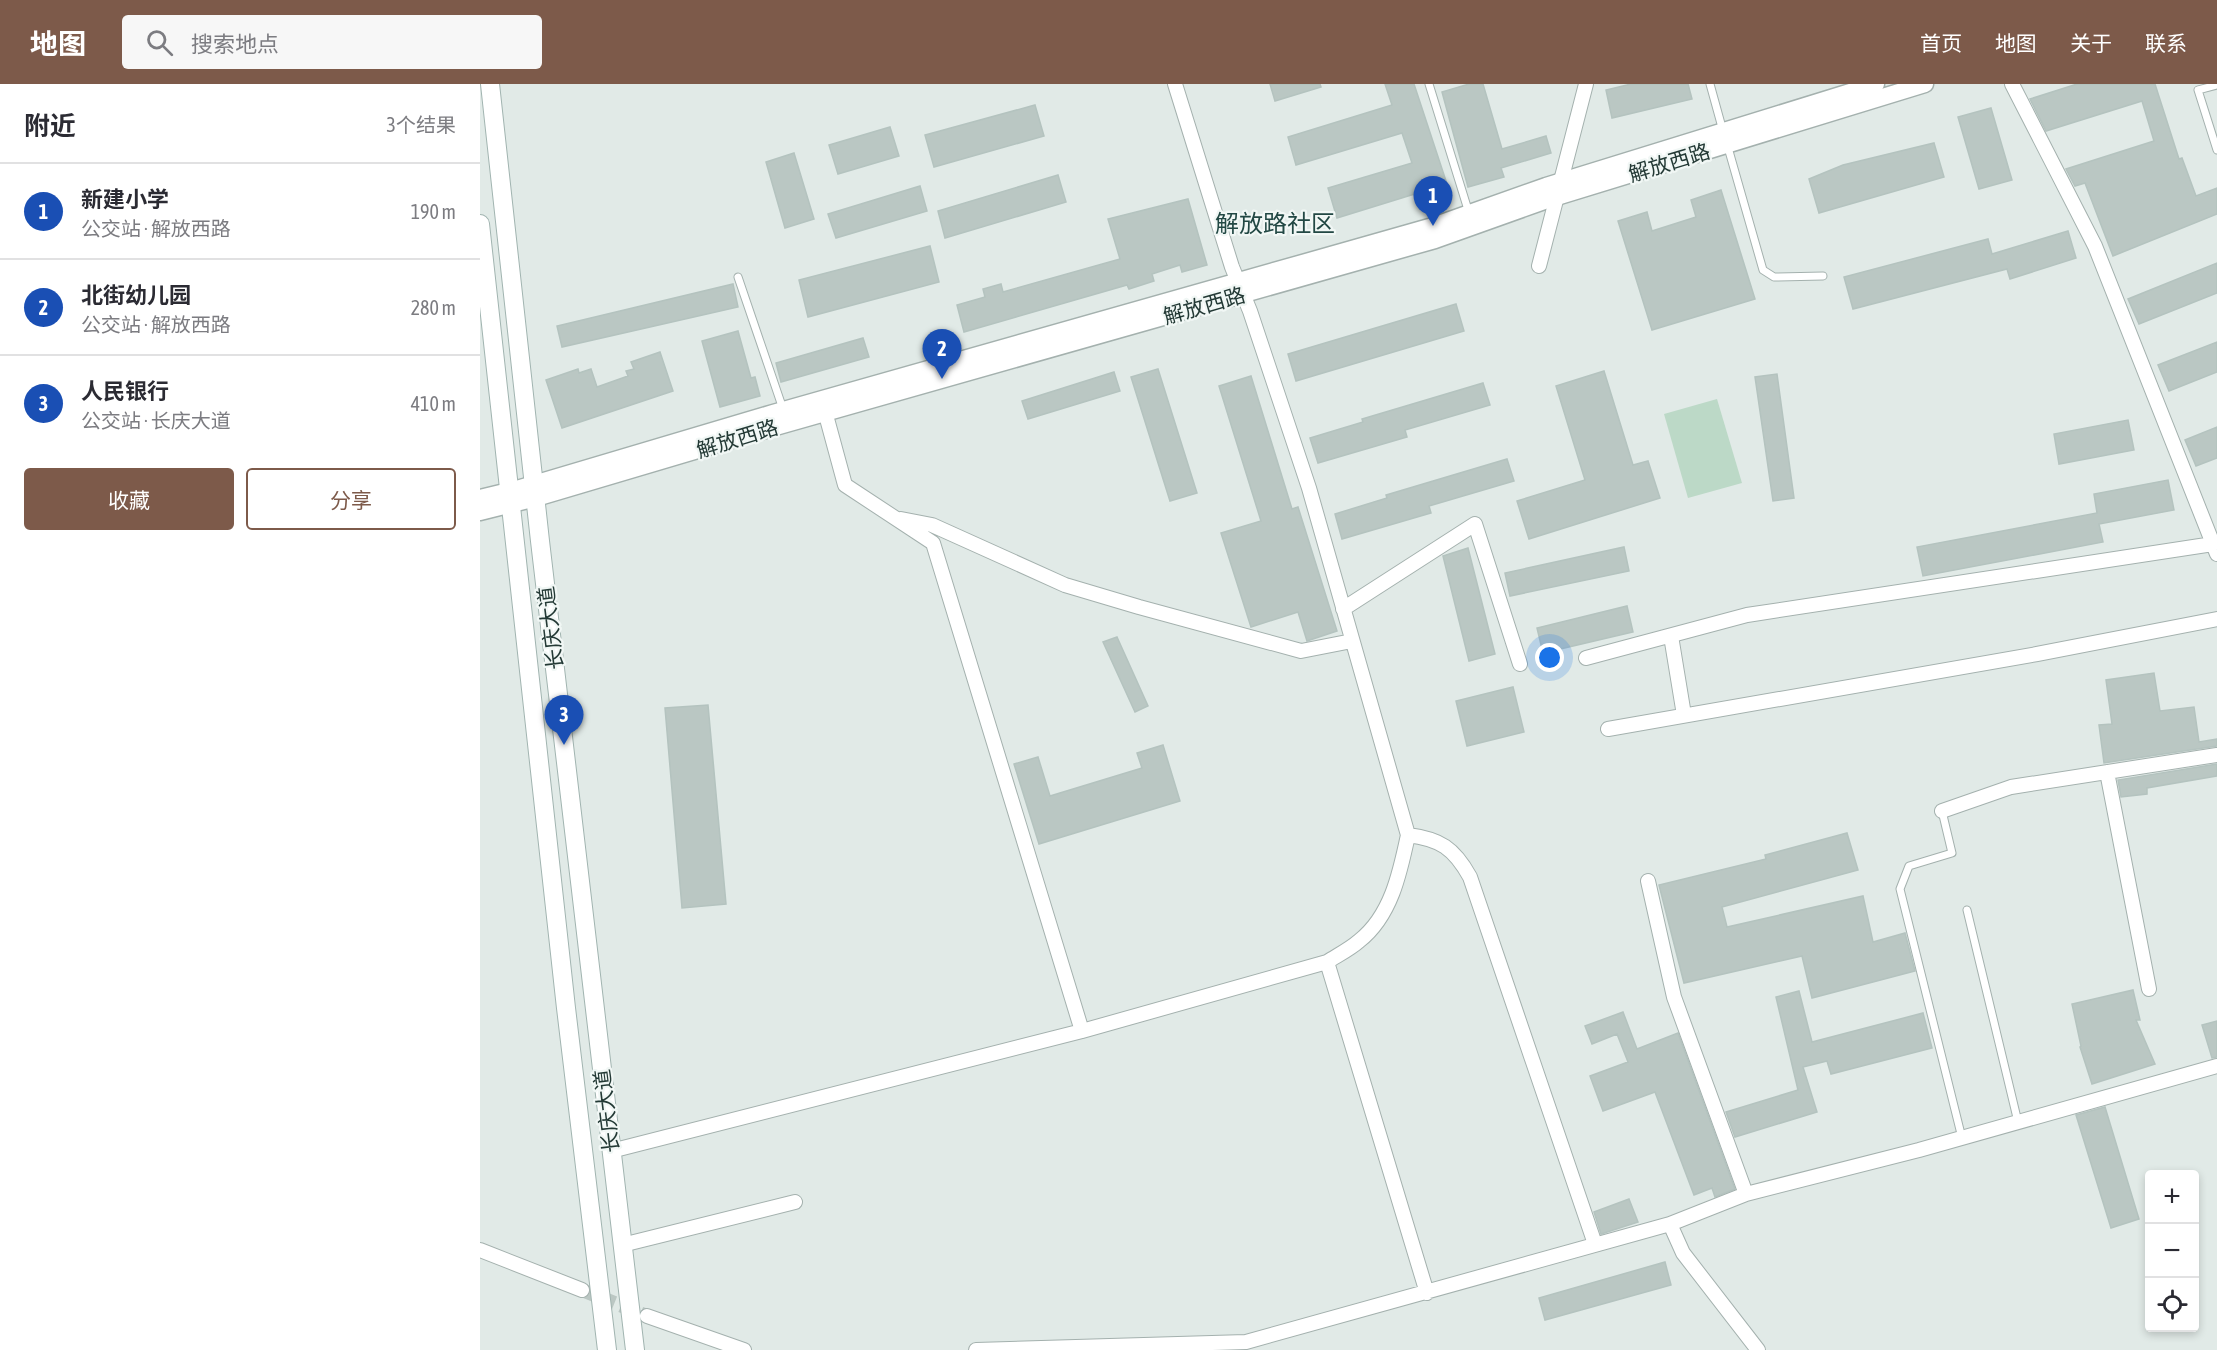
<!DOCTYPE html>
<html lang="zh">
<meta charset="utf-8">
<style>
:root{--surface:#fff;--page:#f7f7f7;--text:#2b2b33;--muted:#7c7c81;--line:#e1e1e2;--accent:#7d5a4a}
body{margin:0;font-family:"Asap Condensed","Noto Sans SC",sans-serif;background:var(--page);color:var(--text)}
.controls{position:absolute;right:18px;bottom:18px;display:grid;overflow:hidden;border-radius:6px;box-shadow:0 3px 9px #0003}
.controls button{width:54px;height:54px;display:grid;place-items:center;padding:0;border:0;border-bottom:2px solid var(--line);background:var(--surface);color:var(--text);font:30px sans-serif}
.you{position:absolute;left:1070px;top:574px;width:21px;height:21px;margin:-15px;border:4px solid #fff;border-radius:50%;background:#1a73e8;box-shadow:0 0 0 9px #1a73e833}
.badge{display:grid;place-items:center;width:39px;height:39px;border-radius:50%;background:var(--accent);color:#fff;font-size:20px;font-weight:700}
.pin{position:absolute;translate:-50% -50px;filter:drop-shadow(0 2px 3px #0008)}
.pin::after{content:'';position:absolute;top:32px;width:21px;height:18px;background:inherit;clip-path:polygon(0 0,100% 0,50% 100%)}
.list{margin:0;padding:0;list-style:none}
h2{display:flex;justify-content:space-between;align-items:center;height:78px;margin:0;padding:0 24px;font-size:26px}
h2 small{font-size:20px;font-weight:400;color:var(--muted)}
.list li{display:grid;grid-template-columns:39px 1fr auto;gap:18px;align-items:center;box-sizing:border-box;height:96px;padding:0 24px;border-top:2px solid var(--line)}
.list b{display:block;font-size:22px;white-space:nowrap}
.list p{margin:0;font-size:20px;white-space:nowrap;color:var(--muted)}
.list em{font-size:20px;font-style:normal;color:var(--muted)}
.actions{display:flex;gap:12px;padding:18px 24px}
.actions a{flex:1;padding:14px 0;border:2px solid var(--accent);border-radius:6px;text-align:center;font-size:21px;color:var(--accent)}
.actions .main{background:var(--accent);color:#fff}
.icon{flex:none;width:33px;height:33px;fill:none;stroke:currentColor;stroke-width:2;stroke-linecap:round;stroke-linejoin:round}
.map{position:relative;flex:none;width:1737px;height:1266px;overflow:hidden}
header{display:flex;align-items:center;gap:36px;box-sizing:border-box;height:84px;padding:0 30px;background:var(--accent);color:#fff}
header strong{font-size:28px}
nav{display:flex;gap:33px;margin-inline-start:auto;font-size:21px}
.search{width:420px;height:54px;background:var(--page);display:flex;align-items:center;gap:15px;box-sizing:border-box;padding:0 21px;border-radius:6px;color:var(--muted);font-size:22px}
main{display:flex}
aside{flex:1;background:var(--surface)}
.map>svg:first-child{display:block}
.green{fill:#bcd9c7}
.building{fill:#bac7c3;stroke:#b4c3bf;stroke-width:1.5}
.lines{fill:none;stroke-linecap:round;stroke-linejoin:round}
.minor-tunnel{stroke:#bbc7c3;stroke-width:14;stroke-dasharray:14 7;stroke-linecap:butt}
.service-casing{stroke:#a4b1ae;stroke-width:9}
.minor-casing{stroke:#a4b1ae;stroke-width:16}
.tertiary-casing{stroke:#a4b1ae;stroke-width:19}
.secondary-casing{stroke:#a1b4b0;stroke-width:20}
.service{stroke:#fff;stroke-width:7}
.minor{stroke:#fff;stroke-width:14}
.tertiary{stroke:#fff;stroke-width:16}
.secondary{stroke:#fff;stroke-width:18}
.labels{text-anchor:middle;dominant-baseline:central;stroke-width:4.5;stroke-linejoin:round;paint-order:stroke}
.street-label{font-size:21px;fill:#233935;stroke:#f1f7f5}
.quarter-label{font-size:24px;fill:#224844;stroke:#f1f7f5}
</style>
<header>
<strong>地图</strong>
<div class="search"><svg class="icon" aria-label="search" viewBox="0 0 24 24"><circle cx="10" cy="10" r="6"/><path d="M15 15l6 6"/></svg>搜索地点</div>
<nav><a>首页</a><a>地图</a><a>关于</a><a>联系</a></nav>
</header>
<main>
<aside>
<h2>附近<small>3个结果</small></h2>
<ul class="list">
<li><span class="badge" style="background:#1a4fb4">1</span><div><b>新建小学</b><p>公交站 · 解放西路</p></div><em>190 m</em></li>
<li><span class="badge" style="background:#1a4fb4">2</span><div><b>北街幼儿园</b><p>公交站 · 解放西路</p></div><em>280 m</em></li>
<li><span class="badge" style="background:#1a4fb4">3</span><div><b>人民银行</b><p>公交站 · 长庆大道</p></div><em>410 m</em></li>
</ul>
<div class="actions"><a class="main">收藏</a><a>分享</a></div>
</aside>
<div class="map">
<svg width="1737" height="1266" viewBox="0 0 1737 1266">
<rect width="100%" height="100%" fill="#e1eae7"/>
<path class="green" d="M1237,315l25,84 -54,15 -24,-84z"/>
<path class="building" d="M790,0h50l1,3 -46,14z
M905,0h29l33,100 -110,34 -9,-30 84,-25 -10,-30 -106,32 -8,-28 104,-32z
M989,0h14l19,65 44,-13 5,17 -50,15 3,9 -36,10 -26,-95z
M1151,0h57l4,15 -80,19 -6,-28z
M1597,0h78l24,75 3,-1 14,38 21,-8v26l-104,42 -28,-73 -10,3 -9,-17 88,-28 -12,-40 -96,30 -16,-32z
M555,21l9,31 -110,31 -9,-32z
M1511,24l21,72 -33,9 -21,-72z
M410,43l9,29 -61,18 -9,-29z
M1454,59l10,34 -125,36 -10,-34 34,-14z
M314,69l20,66 -29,9 -19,-66z
M578,91l8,27 -121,36 -7,-27z
M440,102l7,25 -91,27 -8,-24z
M1241,106l34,109 -103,31 -34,-109 29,-9 5,19 44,-14 -5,-17z
M708,115l19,66 -25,7 -2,-7 -28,9 2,7 -25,8 -2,-4 -163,47 -7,-27 28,-8 -2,-8 18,-5 2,8 117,-33 -12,-40z
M1588,147l8,27 -66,21 -3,-10 -154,40 -9,-32 144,-38 4,15z
M450,162l9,36 -131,35 -9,-37z
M1737,179v30l-78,31 -11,-25z
M253,200l5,23 -176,40 -5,-21z
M976,220l8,27 -168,50 -8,-27z
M258,247l13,47 4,-1 5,19 -40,11 -18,-66z
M383,254l6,19 -88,25 -5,-19z
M1737,258v30l-48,19 -11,-26z
M180,268l13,39 -111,37 -16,-48 32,-11 1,4 12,-4 6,18 31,-11 -2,-5 8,-2 -3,-7z
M678,285l39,124 -27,8 -39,-124z
M1124,287l29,94 15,-4 12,37 -131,41 -12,-38 68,-21 -29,-94z
M634,288l6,19 -92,28 -6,-18z
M1297,290l17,124 -21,3 -18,-124z
M771,292l41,133 6,-2 39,124 -30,10 -9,-29 -47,15 -30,-94 40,-12 -42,-135z
M1003,299l7,22 -85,25 2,7 -89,26 -8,-25 53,-16 -1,-3z
M1648,336l6,30 -75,14 -5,-30z
M1737,343v31l-21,8 -11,-26z
M1027,375l7,22 -85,25 2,7 -89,26 -7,-25 52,-16 -1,-3z
M1688,396l6,30 -75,14 4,18 -180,34 -6,-29 180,-34 -3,-19z
M1144,463l5,24 -119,25 -5,-23z
M988,464l27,106 -26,7 -26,-105z
M1147,522l6,26 -90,21 -6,-25z
M637,553l31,69 -13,6 -32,-70z
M1674,589l6,38 34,-4 5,35 18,-3v7l-113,17 -5,-38 13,-1 -6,-44z
M1033,603l11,45 -57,14 -11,-45z
M228,621l18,199 -44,4 -17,-200z
M683,661l17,56 -141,43 -25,-80 24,-7 12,39 92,-28 -5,-15z
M1737,680v12l-70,12v6l-26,3 -3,-17z
M1367,749l11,37 -136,37 5,20 136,-31 10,46 32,-9 10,38 -103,27 -10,-42 -118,27 -25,-98 107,-26 -1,-4z
M1653,906l7,30h-4l19,44 -63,20 -12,-37 1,-1 -9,-42z
M1319,907l13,51 111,-29 9,35 -101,26 -4,-13 -24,6 14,45 -82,25 -9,-25 72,-22 -22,-93z
M1143,928l14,37 41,-16 57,156 -20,8 -3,-9 -18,7 -39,-103 -52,19 -13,-35 38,-14 -11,-28 -25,10 -7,-18z
M1737,937v36l-5,1 -10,-33z
M1625,1023l34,112 -28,9 -35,-113z
M1149,1115l9,23 -37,12 -7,-22z
M1185,1178l6,23 -126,35 -6,-22z"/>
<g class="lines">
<path class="minor-tunnel" d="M102,1206l65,26"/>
<defs>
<path id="service" d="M949,0l40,129
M1230,0l13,47
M1737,1l-19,5 19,60
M1247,60l36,126 11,7 49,-1
M258,193l45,132
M1462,727l10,42 -43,13 -9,23 62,249
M1487,826l51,212"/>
<path id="minor" d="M1532,0l83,162 122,308
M1059,182l47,-182
M343,320l22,81 88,58 149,488
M421,435l31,6 133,60 74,22 162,44 51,-10
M863,525l132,-85 45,140
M1191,552l13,79
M1106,574l161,-43 466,-71
M1128,645l429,-75 180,-35
M1627,688l42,217
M1462,727l69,-24 206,-32
M928,751c32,4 46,13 62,42l125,367
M1168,797l26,116 72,197
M847,878l100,331
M131,1067l471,-120 245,-69c11,-7 23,-13 32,-21 32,-25 41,-68 49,-106l-99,-347 -59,-177 -18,-44 -57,-183
M1190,1140l13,29 75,97
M142,1161l173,-43
M0,1166l102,40
M167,1232l97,34
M496,1266l270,-8 424,-118 76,-30 173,-44 298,-84"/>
<path id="tertiary" d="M0,414l37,-9 256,-76 660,-187 113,-40 330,-102
M0,428l56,-14 243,-72 656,-186 115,-41 375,-115"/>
<path id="secondary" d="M10,0l50,457 95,809
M0,140l86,784 41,342"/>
</defs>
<use href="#service" class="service-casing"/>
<use href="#minor" class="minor-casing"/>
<use href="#tertiary" class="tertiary-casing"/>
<use href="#secondary" class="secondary-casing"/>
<use href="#service" class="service"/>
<use href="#minor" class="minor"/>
<use href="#tertiary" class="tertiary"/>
<use href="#secondary" class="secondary"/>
</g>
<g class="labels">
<g class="street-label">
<text transform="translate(1189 78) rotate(-17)">解放西路</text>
<text transform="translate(724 221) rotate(-16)">解放西路</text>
<text transform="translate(257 354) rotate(-17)">解放西路</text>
<text transform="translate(70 544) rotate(-97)">长庆大道</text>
<text transform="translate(126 1027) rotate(-97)">长庆大道</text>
</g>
<g class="quarter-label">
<text x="795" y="139">解放路社区</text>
</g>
</g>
</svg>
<div class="controls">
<button>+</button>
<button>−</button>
<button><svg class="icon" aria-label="locate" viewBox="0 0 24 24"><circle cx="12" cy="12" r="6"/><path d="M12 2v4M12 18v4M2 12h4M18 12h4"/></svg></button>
</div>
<div class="you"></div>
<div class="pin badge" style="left:953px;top:142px;background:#1a4fb4">1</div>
<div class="pin badge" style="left:462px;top:295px;background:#1a4fb4">2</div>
<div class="pin badge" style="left:84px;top:661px;background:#1a4fb4">3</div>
</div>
</main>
